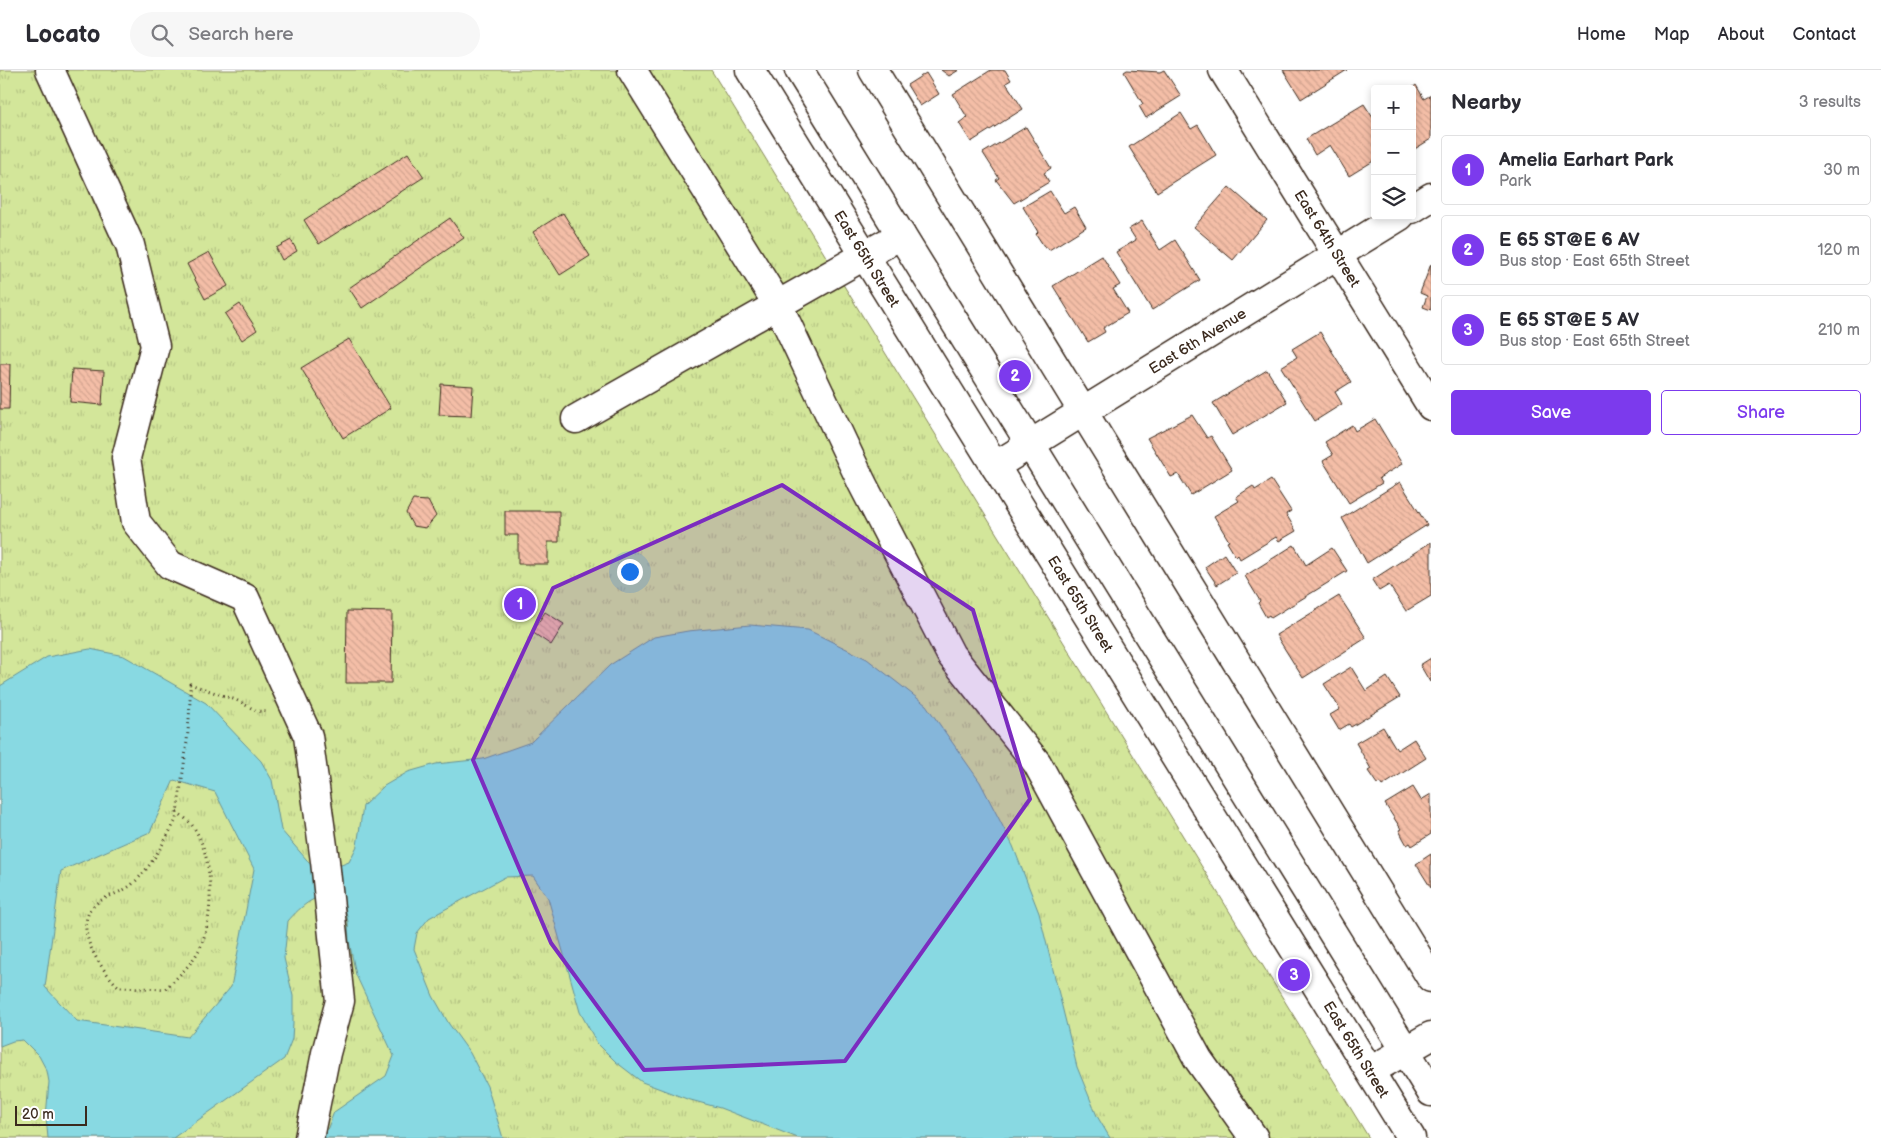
<!DOCTYPE html>
<meta charset="utf-8">
<style>
:root{--surface:#fff;--page:#f7f7f7;--text:#2b2b33;--muted:#7c7c81;--line:#e1e1e2;--accent:#7c3aed}
body{margin:0;font-family:"Balsamiq Sans",sans-serif;background:var(--page);color:var(--text)}
.controls{position:absolute;right:15px;top:15px;display:grid;overflow:hidden;border-radius:5px;box-shadow:0 2px 8px #0003}
.controls button{width:45px;height:45px;display:grid;place-items:center;padding:0;border:0;border-bottom:1px solid var(--line);background:var(--surface);color:var(--text);font:25px sans-serif}
.scale{position:absolute;left:15px;bottom:12px;width:72px;box-sizing:border-box;padding-left:5px;border:2px solid #3b2a1e;border-top:0;font-size:14px;line-height:18px;white-space:nowrap;color:#3b2a1e;-webkit-text-stroke:4px #fff;paint-order:stroke}
.you{position:absolute;left:629px;top:501px;width:18px;height:18px;margin:-12px;border:4px solid #fff;border-radius:50%;background:#1a73e8;box-shadow:0 0 0 8px #1a73e833}
.badge{display:grid;place-items:center;width:32px;height:32px;border-radius:50%;background:var(--accent);color:#fff;font-size:16px;font-weight:700}
.pin{position:absolute;translate:-50% -50%;border:2px solid #fff;box-shadow:0 1px 5px #0006}
.list{margin:0;padding:0;list-style:none}
h2{display:flex;justify-content:space-between;align-items:center;height:65px;margin:0;padding:0 20px;font-size:21px}
h2 small{font-size:16px;font-weight:400;color:var(--muted)}
.list li{display:grid;grid-template-columns:32px 1fr auto;gap:15px;align-items:center;box-sizing:border-box;height:70px;margin:0 10px 10px;padding:0 10px;border:1px solid var(--line);border-radius:5px}
.list b{display:block;font-size:19px;white-space:nowrap}
.list p{margin:0;font-size:16px;white-space:nowrap;color:var(--muted)}
.list em{font-size:16px;font-style:normal;color:var(--muted)}
.actions{display:flex;gap:10px;padding:15px 20px}
.actions a{flex:1;padding:11px 0;border:1px solid var(--accent);border-radius:5px;text-align:center;font-size:18px;color:var(--accent)}
.actions .main{background:var(--accent);color:#fff}
.icon{flex:none;width:28px;height:28px;fill:none;stroke:currentColor;stroke-width:2;stroke-linecap:round;stroke-linejoin:round}
.map{position:relative;flex:none;width:1431px;height:1068px;overflow:hidden}
header{display:flex;align-items:center;gap:30px;box-sizing:border-box;height:70px;padding:0 25px;background:var(--surface);border-bottom:1px solid var(--line)}
header strong{font-size:24px}
nav{display:flex;gap:28px;margin-inline-start:auto;font-size:18px}
.search{width:350px;height:45px;background:var(--page);display:flex;align-items:center;gap:12px;box-sizing:border-box;padding:0 18px;border-radius:28px;color:var(--muted);font-size:19px}
main{display:flex}
aside{flex:1;background:var(--surface)}
.map>svg:first-child{display:block}
.park{fill:url(#park-tufts);stroke:#87885c}
.water{fill:#88d9e2;stroke:#699394;fill-rule:evenodd}
.building{fill:url(#building-back-hatch);stroke:#3b2a1e}
.lines{fill:none;stroke-linecap:round;stroke-linejoin:round}
.minor-casing{stroke:#3b2a1e;stroke-width:31}
.major-casing{stroke:#3b2a1e;stroke-width:31}
.path{stroke:#3b2a1e;stroke-width:3;stroke-dasharray:1 4;stroke-linecap:butt}
.minor{stroke:#fff;stroke-width:28}
.major{stroke:#fff;stroke-width:28}
.marked{fill:#7b2cbf;fill-opacity:0.2;stroke:#7b2cbf;stroke-width:4;stroke-linejoin:round}
.labels{text-anchor:middle;dominant-baseline:central;stroke-width:4;stroke-linejoin:round;paint-order:stroke}
.street-label{font-size:15px;fill:#3b2a1e;stroke:#fff}
</style>
<header>
<strong>Locato</strong>
<div class="search"><svg class="icon" aria-label="search" viewBox="0 0 24 24"><circle cx="10" cy="10" r="6"/><path d="M15 15l6 6"/></svg>Search here</div>
<nav><a>Home</a><a>Map</a><a>About</a><a>Contact</a></nav>
</header>
<main>
<div class="map">
<svg width="1431" height="1068" viewBox="0 0 1431 1068">
<defs>
<pattern id="park-tufts" width="24" height="20" patternUnits="userSpaceOnUse" patternTransform="scale(1.25)"><rect width="24" height="20" fill="#d3e69a"/><path d="M3 7l-1-3M5 7V3M7 7l1-3M15 17l-1-3M17 17v-4M19 17l1-3" fill="none" stroke="#b6c584"/></pattern>
<pattern id="building-back-hatch" width="6" height="6" patternUnits="userSpaceOnUse" patternTransform="scale(1.25)"><rect width="6" height="6" fill="#f4bea7"/><path d="M-1 5l2 2M0 0l6 6M5-1l2 2" fill="none" stroke="#d2a38f"/></pattern>
</defs>
<rect width="100%" height="100%" fill="#fff"/>
<filter id="ink" filterUnits="userSpaceOnUse"><feTurbulence type="fractalNoise" baseFrequency=".02" numOctaves="2"/><feDisplacementMap in="SourceGraphic" scale="10" xChannelSelector="R" yChannelSelector="G"/><feConvolveMatrix kernelMatrix="1 2 1 2 8 2 1 2 1" color-interpolation-filters="sRGB"/></filter>
<g filter="url(#ink)">
<path class="park" d="M0,0h711l658,1068h-1369z"/>
<path class="water" d="M750,555l58,5 59,29 59,46 54,77 33,64 26,67 38,154 20,49 13,22h-312l-78,-30 -33,-9 -45,-17 -26,-20 -19,-19 -17,-31 -32,-114 -15,-22 -28,1 -76,41 -12,15 -3,16 19,47 16,28 21,29 17,33 16,52h-179l10,-26 52,-36 8,-20 -38,-81 -7,-34 -1,-19 -3,-16 -7,-11c-21,-3 -37,11 -50,26l-4,37 9,38v27l-1,16 -8,20 -111,79h-125l-2,-21 3,-35 -2,-11 -8,-15 -16,-16 -10,1 -13,5v-360l47,-29 43,-8 34,7 82,47 55,58 11,19 9,50 32,37h23l13,-5 8,-16 6,-40 21,-20 24,-14 28,-8 47,-5 48,-17 79,-77 44,-28 34,-6zM174,710l41,12 39,77 -23,118 -43,50 -111,-16 -32,-34 16,-116 89,-39z"/>
<path class="building" d="M941,0h18l-10,6z
M991,0h14l6,10 -5,3 17,26 -52,33 -12,-19 8,-6 -14,-23z
M1127,0l33,2 4,-2 17,26 -35,22 -7,-12 4,-2 -19,-32z
M1283,0h64l-46,29z
M926,3l13,21 -19,12 -13,-21z
M1416,15l8,14 7,-4v44l-18,11 -2,-61z
M1364,34l11,17v39l-26,16 -19,-31 -15,10 -9,-16z
M1181,43l10,16 7,-4 18,30 -59,37 -28,-45z
M1026,57l25,41 -7,5 5,9 -35,21 -18,-23 3,-2 -16,-25z
M408,83l16,24 -105,67 -15,-24z
M1229,117l38,33 -34,40 -39,-33z
M1050,121l14,22 10,-6 12,20 -37,23 -2,-3 -2,1 -9,-14 2,-2 -15,-25z
M563,143l27,43 -30,19 -27,-43z
M450,148l14,20 -102,70 -13,-20z
M1142,151l18,29 15,-10 25,40 -48,30 -36,-58 20,-12 -7,-11z
M291,170l6,11 -15,9 -6,-12z
M209,182l19,34 -23,13 -18,-35z
M1102,186l18,29 -7,4 15,24 -25,15 2,4 -17,10 -35,-56z
M1431,194v46l-8,-3 4,-11 -7,-3z
M240,234l17,26 -15,10 -17,-26z
M1320,262l31,50 -16,10 7,12 -27,17 -34,-54 16,-10 -5,-8z
M349,269l42,69 -48,30 -42,-70z
M0,294h10l-1,45h-9z
M72,299l32,2 -2,34 -32,-3z
M1267,300l20,32 -55,33 -19,-32z
M441,314l32,2 -2,30 -32,-1z
M1192,345l15,23 4,-2 21,34 -41,25 -13,-21 -7,3 -24,-39z
M1375,349l27,45 -23,14 3,5 -33,20 -26,-42 10,-6 -8,-13 27,-17 3,6z
M1271,410l20,31 -5,3 10,17 -17,10 -3,-4 -36,22 -2,-4 -2,2 -9,-15 2,-1 -15,-25 25,-15 -3,-4 17,-11 2,4z
M1400,412l27,43 -60,38 -25,-45z
M413,430l15,1 8,15 -10,12 -13,-2 -7,-13z
M505,441h54v31h-11v22h-30v-29h-13z
M1431,472v54l-25,15 -17,-26 -10,6 -7,-11z
M1294,475l12,20 26,-17 15,23 -76,47 -2,-3 -3,2 -8,-14 2,-2 -15,-25z
M1224,484l12,19 -19,12 -12,-18z
M1339,526l27,42 -63,40 -27,-43z
M347,541l45,1 -1,71h-45z
M545,542l19,12 -13,21 -19,-13z
M1431,588v23l-1,1 -10,-17z
M1351,597l15,24 21,-14 13,20 -49,30 -2,-3 -10,6 -9,-15 10,-6 -16,-25z
M1383,657l14,23 17,-11 12,19 -44,28 -2,-3 -3,1 -9,-13 3,-2 -15,-26z
M1413,717l8,13 10,-6v40l-19,12 -2,-3 -3,2 -4,-7 -4,-8 2,-1 -16,-25z
M1431,784v34l-15,-24z"/>
<g class="lines">
<defs>
<g id="minor">
<path d="M50,0l80,175 25,101 -29,112 10,64 34,43 75,33 63,138 17,125 15,140 -14,52 -17,85"/>
<path d="M632,0l146,235 84,178 89,172 86,108 161,296 56,79"/>
<path d="M873,0l558,908"/>
<path id="s1" d="M1223,0l208,336"/>
<path d="M1412,139l19,-12"/>
<path d="M576,349l325,-184"/>
<path id="s2" d="M995,396l405,-250"/>
<path d="M1370,1001l61,-35"/>
</g>
<g id="major">
<path id="s3" d="M750,0l661,1068"/>
<path d="M799,0l632,1022"/>
</g>
</defs>
<use href="#minor" class="minor-casing"/>
<use href="#major" class="major-casing"/>
<path class="path" d="M177,742c5,4 11,8 15,13 22,30 23,89 8,123 -8,16 -22,29 -35,41l-46,-2c-17,-16 -47,-58 -26,-80 8,-10 26,-13 37,-21 21,-17 33,-43 46,-66 6,-44 15,-91 14,-136l46,16 21,11 11,1"/>
<use href="#minor" class="minor"/>
<use href="#major" class="major"/>
</g>
</g>
<path class="marked" d="M782,415l191,125 57,189 -185,262 -201,9 -93,-127 -78,-183 80,-172z"/>
<g class="labels">
<g class="street-label">
<text stroke="none"><textPath href="#s1" startOffset="198">East 64th Street</textPath></text>
<text stroke="none"><textPath href="#s3" startOffset="222">East 65th Street</textPath></text>
<text stroke="none"><textPath href="#s2" startOffset="238">East 6th Avenue</textPath></text>
<text stroke="none"><textPath href="#s3" startOffset="628">East 65th Street</textPath></text>
<text stroke="none"><textPath href="#s3" startOffset="1152">East 65th Street</textPath></text>
</g>
</g>
</svg>
<div class="controls">
<button>+</button>
<button>−</button>
<button><svg class="icon" aria-label="layers" viewBox="0 0 24 24"><path d="M12 4l9 5-9 5-9-5zM3 14l9 5 9-5"/></svg></button>
</div>
<div class="scale">20 m</div>
<div class="you"></div>
<div class="pin badge" style="left:520px;top:534px">1</div>
<div class="pin badge" style="left:1015px;top:306px">2</div>
<div class="pin badge" style="left:1294px;top:905px">3</div>
</div>
<aside>
<h2>Nearby<small>3 results</small></h2>
<ul class="list">
<li><span class="badge">1</span><div><b>Amelia Earhart Park</b><p>Park</p></div><em>30 m</em></li>
<li><span class="badge">2</span><div><b>E 65 ST@E 6 AV</b><p>Bus stop · East 65th Street</p></div><em>120 m</em></li>
<li><span class="badge">3</span><div><b>E 65 ST@E 5 AV</b><p>Bus stop · East 65th Street</p></div><em>210 m</em></li>
</ul>
<div class="actions"><a class="main">Save</a><a>Share</a></div>
</aside>
</main>
